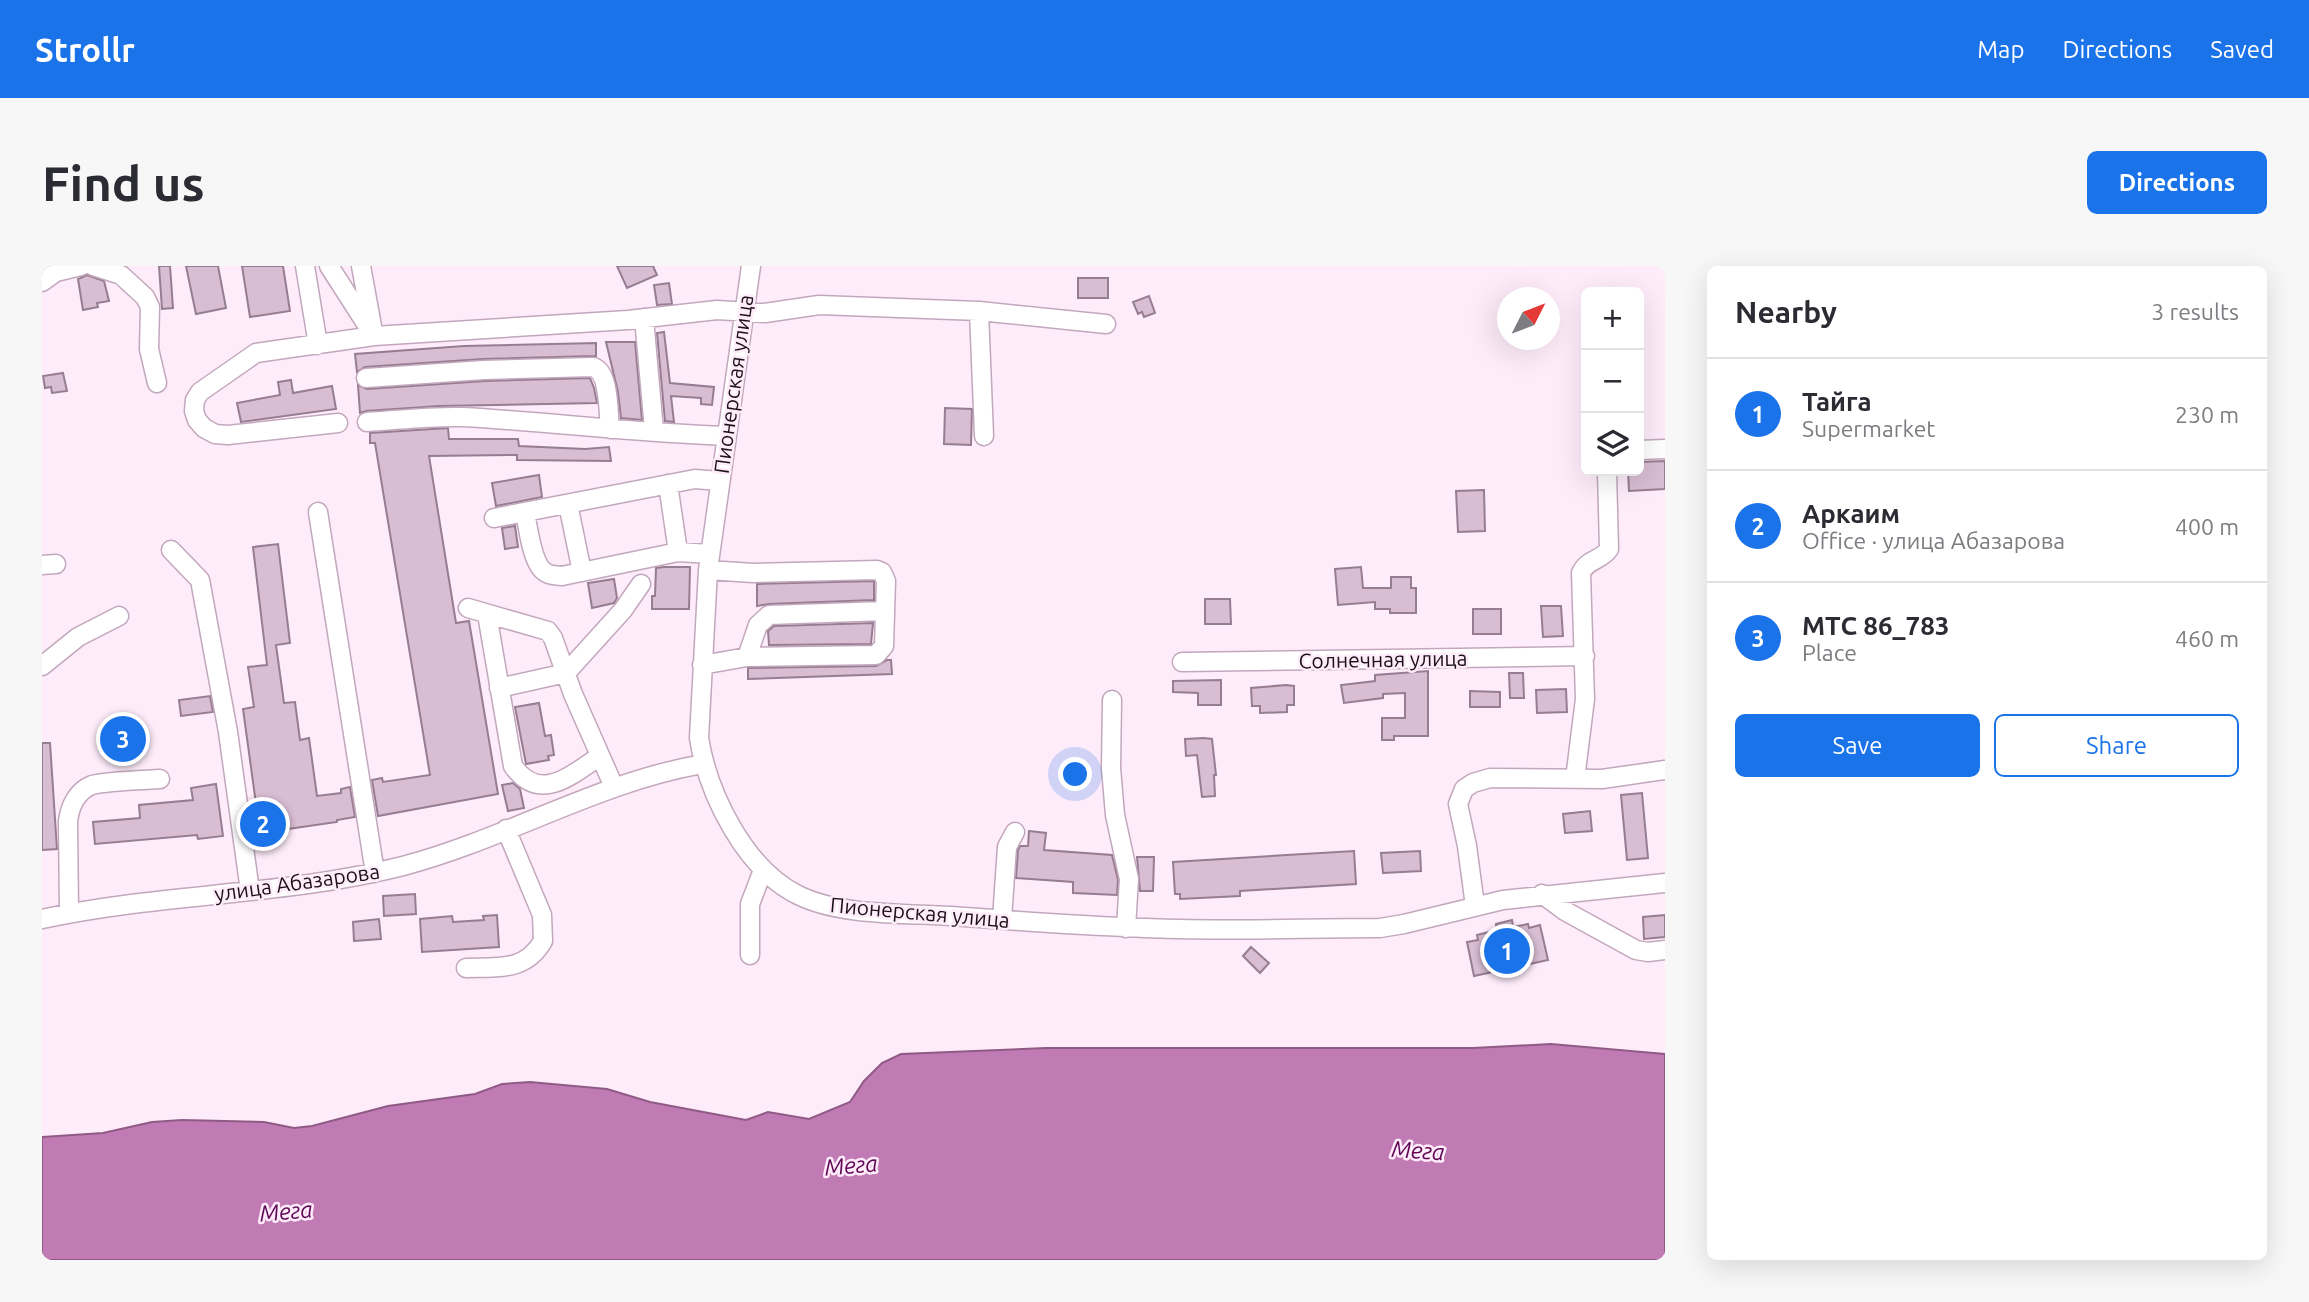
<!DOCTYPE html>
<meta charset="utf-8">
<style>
:root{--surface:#fff;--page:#f7f7f7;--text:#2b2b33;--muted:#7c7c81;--line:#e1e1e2;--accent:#1a73e8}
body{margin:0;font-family:Ubuntu,sans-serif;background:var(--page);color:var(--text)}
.controls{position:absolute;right:21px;top:21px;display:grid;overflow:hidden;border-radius:10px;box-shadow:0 7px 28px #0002}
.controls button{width:63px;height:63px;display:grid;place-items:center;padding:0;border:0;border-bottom:2px solid var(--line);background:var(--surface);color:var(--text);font:35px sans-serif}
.compass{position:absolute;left:1455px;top:21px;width:63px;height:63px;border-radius:50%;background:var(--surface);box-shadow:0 7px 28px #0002;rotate:48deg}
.you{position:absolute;left:1034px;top:509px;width:24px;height:24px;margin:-18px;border:5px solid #fff;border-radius:50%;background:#1a73e8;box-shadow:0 0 0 10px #1a73e833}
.badge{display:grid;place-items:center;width:46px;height:46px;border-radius:50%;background:var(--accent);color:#fff;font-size:23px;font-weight:700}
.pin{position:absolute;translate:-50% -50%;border:4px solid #fff;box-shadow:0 2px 7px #0006}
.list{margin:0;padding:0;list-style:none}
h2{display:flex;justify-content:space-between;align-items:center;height:91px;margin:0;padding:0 28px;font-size:30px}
h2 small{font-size:23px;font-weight:400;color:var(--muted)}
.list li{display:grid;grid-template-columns:46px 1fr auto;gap:21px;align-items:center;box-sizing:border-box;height:112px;padding:0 28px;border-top:2px solid var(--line)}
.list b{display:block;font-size:26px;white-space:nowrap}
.list p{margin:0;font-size:23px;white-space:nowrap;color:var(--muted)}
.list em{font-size:23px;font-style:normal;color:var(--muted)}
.actions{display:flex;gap:14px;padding:21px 28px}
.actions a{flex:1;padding:16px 0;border:2px solid var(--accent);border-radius:10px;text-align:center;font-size:24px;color:var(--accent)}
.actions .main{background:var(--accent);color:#fff}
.icon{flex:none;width:38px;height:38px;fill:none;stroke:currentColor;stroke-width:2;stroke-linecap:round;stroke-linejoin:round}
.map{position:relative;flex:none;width:1623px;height:994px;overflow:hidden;border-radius:10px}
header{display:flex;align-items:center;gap:42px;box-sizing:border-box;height:98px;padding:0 35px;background:var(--accent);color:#fff}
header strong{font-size:33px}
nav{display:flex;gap:38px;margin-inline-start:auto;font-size:24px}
.intro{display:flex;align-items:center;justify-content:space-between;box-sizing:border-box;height:168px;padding:0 42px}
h1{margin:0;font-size:49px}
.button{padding:18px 32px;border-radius:10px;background:var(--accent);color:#fff;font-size:24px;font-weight:700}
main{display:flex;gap:42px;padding:0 42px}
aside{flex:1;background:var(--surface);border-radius:10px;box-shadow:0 7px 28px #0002}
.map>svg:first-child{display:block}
.water{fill:#c17bb4;stroke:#8f5b85;stroke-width:2}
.building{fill:#d9bdd3;stroke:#977d91;stroke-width:2}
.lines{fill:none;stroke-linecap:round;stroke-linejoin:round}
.minor-casing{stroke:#c3a7bd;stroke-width:21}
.minor{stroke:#fff;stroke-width:18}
.labels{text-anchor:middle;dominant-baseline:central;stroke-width:5;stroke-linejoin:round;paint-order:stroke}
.street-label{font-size:21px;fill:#1a1118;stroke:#feecfa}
.water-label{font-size:23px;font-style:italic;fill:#5f0755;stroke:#feecfa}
</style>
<header>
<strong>Strollr</strong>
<nav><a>Map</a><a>Directions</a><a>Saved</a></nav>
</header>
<div class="intro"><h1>Find us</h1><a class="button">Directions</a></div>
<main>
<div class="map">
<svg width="1623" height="994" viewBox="0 0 1623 994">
<rect width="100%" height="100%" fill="#feecfa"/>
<path class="water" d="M1509,778l114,10v206h-1623v-123l61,-4 49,-11 30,-2 82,2 30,6 18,-2 76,-20 87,-12 27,-10 28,-2 77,7 43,13 96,18 22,-8 41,7 41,-17 14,-21 18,-18 19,-9 145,-6h427z"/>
<path class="building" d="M117,0h11l3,42 -11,1z
M144,0h32l8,42 -30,6z
M200,0h41l7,45 -40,6z
M575,0h36l4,9 -30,13z
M45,9l17,6 5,20 -12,2 1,4 -15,3 -5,-31z
M1036,12h30v20h-30z
M627,17l3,21 -15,1 -3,-20z
M1107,30l6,17 -11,4 -2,-5 -4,2 -5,-12z
M622,66l6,51 44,4 -2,18 -11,-1v-6l-30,-2 3,26 -9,-1 -8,-88z
M564,76h29l7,78 -21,-2 -3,-26z
M554,77v13l-113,3 -118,8 -8,5 -2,-18 109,-8z
M21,107l4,18 -15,2 -1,-6 -6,1 -2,-12z
M548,112l4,10 3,15 -158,3 -73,5 -6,2 -2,-28 9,4 118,-8z
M249,114l2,13 39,-7 4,23 -95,13 -4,-19 43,-8 -2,-13z
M903,142l27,1 -1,36 -27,-1z
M406,162l1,11h69l1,7 66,3 24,-2 2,14 -94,-1v-5l-88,1 27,167 13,-2 29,173 -120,22 -6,-36 10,-2 1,4 47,-7 -55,-332h-5v-10z
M1623,195v28l-36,2 -1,-20h11v-9z
M497,209l3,22 -46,9 -4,-23z
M1442,224l1,41 -27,1 -2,-41z
M473,260l3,21 -13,2 -3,-21z
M236,278l12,99 -14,2 8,58 11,-1 5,38 9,-2 8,58 24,-3v-4l9,-2 5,30 -18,3v2l-77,11 -17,-124 11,-2 -6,-40 19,-2 -14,-118z
M622,301h26l-1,42h-37v-13h3l1,-28z
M1319,301l2,21h28v-11h20v11h5v25h-26v-4h-15v-7l-37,3 -3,-36z
M572,313l3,19 -3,5 -22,5 -4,-25z
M832,315v19l-105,4 -12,2v-22z
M1163,333h25l1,25h-26z
M1499,340h20l2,30 -20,1z
M1431,343h28v25h-28z
M831,357l-2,21 -102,1 -1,-14 6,-5z
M845,394h4l1,14 -144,5v-11l128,-2z
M1386,405v65h-34v4h-12v-22h23v-25l-22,1v4l-39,5 -3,-18 34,-4v-6z
M1467,407h14l1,25h-14z
M1179,414v25h-23v-12l-25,-1v-11z
M1244,419l8,1v19h-7v7l-27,1v-7h-8l-1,-18z
M1524,423l1,23 -30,1 -1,-23z
M1428,425l30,1v15h-30z
M168,430l3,16 -32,4 -2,-16z
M497,437l6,33 6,-1 3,20 -6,1 1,4 -23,4 -11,-57z
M1162,472l8,1 4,36h-2l1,21 -13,1 -5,-42 -11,1 -1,-17z
M0,477h8l7,106 -15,1z
M471,517l7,6 4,19 -16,3 -6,-26z
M174,518l7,52 -25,3 -1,-4 -102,9 -2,-22 47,-4 -1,-13 54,-5 -2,-12z
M1600,527l6,65 -21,2 -6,-65z
M1548,545l2,20 -27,2 -2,-19z
M987,565l17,2 -2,17 68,5 6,25 -1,15 -44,-2v-11l-57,-4 2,-28 2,-4h8z
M1312,585l2,33 -116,7v5l-60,3v-5h-5l-2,-32z
M1378,585l1,20 -38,2 -2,-20z
M1095,591h17l-1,34h-13z
M373,628l1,20 -32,2 -1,-20z
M455,649l2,32 -77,5 -2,-33 32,-3 1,6 31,-2 -1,-4z
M1623,649v22l-21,2 -1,-22z
M337,653l2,20 -27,2 -1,-19z
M1470,654l1,7 15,-3 1,4 11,-3 8,35 -74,16 -7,-34 11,-2 -1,-5 20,-5 -1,-6z
M1209,681l18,16 -9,10 -17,-17z"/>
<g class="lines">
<defs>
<path id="minor" d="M51,0l28,9 24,22 5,10 -1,42 8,34
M263,0l13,79
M287,0l45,70
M319,0l11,60
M709,0l-43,304 -9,168c9,56 46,131 99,157 42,21 105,18 152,21 58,4 116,9 175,11 85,5 170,1 255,1l24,-4 99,-24 162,-17
M0,16l14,-10 25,-6
M937,45l5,125
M602,52l10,112
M324,112l118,-8 109,-3c17,5 15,46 17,62
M325,156c31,-2 65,-6 96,-5 88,5 175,16 263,19
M296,157l-110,12 -13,-1 -11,-6 -7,-8 -3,-9 1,-11 5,-8 56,-39 118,-17 254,-16 89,-10 48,3 54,-8 160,6 127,13
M1597,184l26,-1
M626,218l10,68
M526,238l14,68
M276,246l57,361
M483,246c3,15 7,52 20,60 5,4 11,3 17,4l116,-24 32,2
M452,252l201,-39 24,2
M129,284l29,30 28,152 22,159
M0,299l14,-1
M426,342l80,23 5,7 20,56 41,93
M445,348l26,152c27,38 58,9 87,-10
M705,391l11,-32 11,-10 116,-4
M1140,396l403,-6
M660,399l45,-8 129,-2 8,-9 2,-65 -4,-9 -5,-2 -124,3 -45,-3
M0,400l36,-29 41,-21
M457,422l67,-15 57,-63 18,-26
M1070,434l-1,68 4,47 14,64 -3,49
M1533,513l10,-80 -4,-126c6,-14 20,-12 28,-24l-2,-78
M1500,628l23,17 71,39 12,2 17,-2
M1433,640l-8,-60 -9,-42 6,-15 9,-6 17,-5 112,1 63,-9
M27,647l-1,-92c2,-15 9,-30 24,-36 14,-4 52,-5 68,-6
M0,653c119,-26 243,-23 361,-53 103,-27 195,-84 300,-102
M960,653l5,-72 8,-15
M708,689v-51l13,-34
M424,702c31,-1 59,4 77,-27l-1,-26 -36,-86"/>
</defs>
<use href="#minor" class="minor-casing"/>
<use href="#minor" class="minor"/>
</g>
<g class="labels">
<g class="street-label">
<text transform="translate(691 118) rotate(-82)">Пионерская улица</text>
<text transform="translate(1341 393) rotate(-1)">Солнечная улица</text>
<text transform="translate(255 616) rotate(-8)">улица Абазарова</text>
<text transform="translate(878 646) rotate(5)">Пионерская улица</text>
</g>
<g class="water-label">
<text transform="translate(1376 884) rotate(4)">Мега</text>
<text transform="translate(809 899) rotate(-5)">Мега</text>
<text transform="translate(244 945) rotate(-5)">Мега</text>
</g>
</g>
</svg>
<div class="controls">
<button>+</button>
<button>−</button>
<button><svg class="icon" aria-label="layers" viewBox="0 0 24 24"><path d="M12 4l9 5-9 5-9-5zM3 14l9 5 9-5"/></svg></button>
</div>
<svg class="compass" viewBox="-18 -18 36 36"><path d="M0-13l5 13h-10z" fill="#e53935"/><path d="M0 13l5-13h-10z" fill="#7c7c81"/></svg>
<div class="you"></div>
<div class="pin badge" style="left:1465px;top:685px">1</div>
<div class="pin badge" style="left:221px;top:558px">2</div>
<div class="pin badge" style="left:81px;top:473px">3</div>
</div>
<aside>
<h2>Nearby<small>3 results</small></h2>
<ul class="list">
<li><span class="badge">1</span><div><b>Тайга</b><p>Supermarket</p></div><em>230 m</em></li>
<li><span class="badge">2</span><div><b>Аркаим</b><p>Office · улица Абазарова</p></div><em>400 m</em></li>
<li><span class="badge">3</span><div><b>МТС 86_783</b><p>Place</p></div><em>460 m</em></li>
</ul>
<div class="actions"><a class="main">Save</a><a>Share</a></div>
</aside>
</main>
